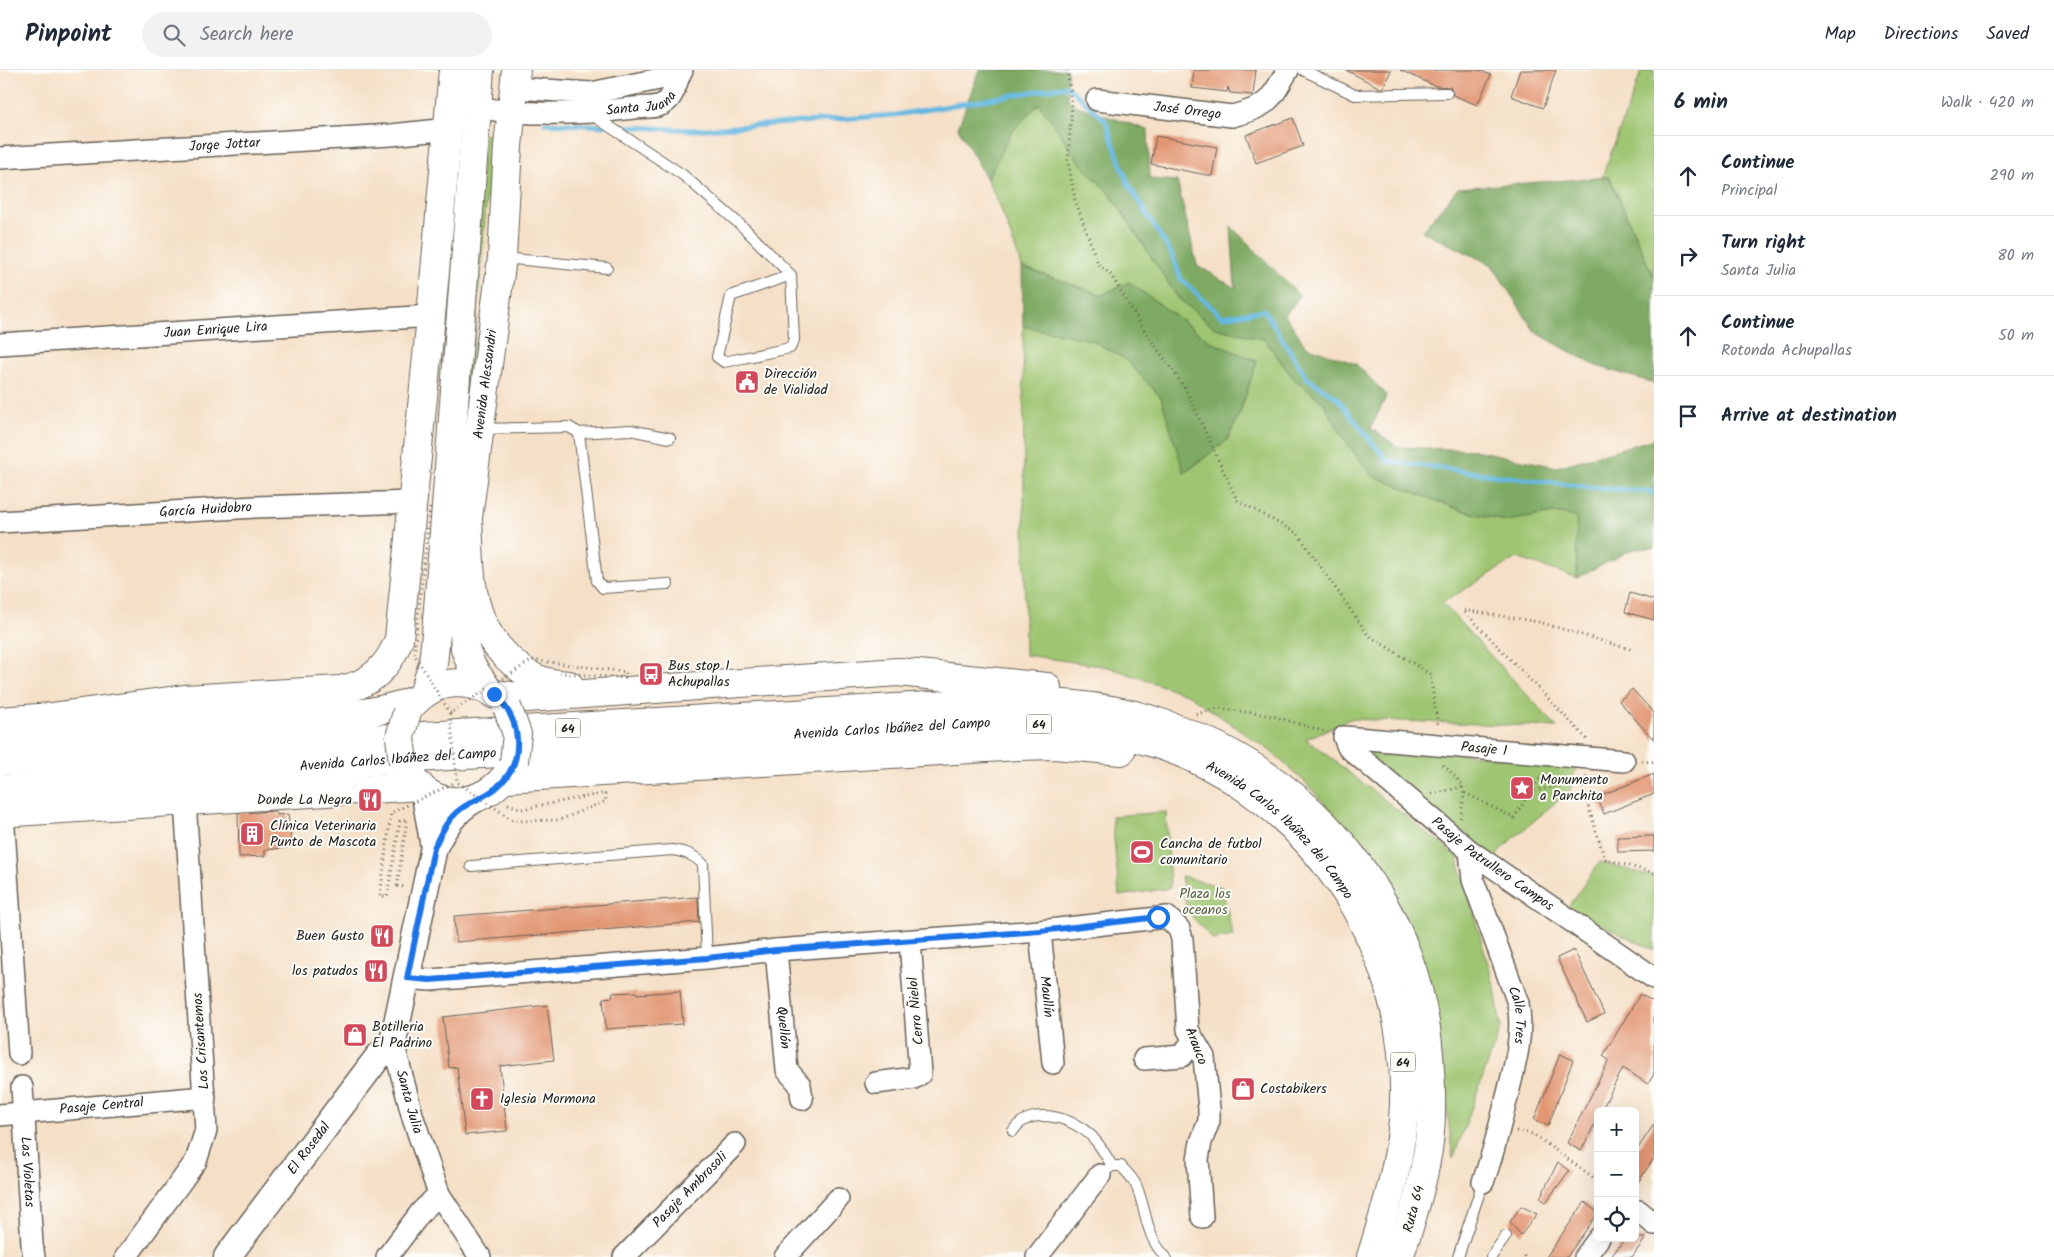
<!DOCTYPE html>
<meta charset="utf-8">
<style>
:root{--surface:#fff;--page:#f2f2f3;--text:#1f2937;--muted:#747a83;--line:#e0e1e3}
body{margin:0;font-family:Kalam,sans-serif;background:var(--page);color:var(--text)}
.controls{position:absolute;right:15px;bottom:15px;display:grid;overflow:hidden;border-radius:8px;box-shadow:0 5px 20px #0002}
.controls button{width:45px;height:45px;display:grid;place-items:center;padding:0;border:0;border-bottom:1px solid var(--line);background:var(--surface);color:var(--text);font:25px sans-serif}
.stop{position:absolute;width:15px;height:15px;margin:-11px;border:4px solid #1a73e8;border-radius:50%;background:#fff}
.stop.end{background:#1a73e8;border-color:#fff;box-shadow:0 1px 5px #0008}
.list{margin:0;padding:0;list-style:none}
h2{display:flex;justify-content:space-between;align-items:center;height:65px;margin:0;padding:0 20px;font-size:21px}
h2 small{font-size:16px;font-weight:400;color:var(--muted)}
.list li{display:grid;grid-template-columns:32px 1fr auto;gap:15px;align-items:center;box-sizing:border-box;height:80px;padding:0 20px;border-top:1px solid var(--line)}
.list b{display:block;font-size:19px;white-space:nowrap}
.list p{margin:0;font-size:16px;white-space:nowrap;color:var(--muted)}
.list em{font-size:16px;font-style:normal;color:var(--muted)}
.icon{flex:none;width:28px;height:28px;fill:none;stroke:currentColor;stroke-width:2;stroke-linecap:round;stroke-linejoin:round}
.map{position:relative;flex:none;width:1654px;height:1187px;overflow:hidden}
header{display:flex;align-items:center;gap:30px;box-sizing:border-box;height:70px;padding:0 25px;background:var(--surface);border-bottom:1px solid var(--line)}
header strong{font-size:24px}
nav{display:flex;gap:28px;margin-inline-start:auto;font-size:18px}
.search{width:350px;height:45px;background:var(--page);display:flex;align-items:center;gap:12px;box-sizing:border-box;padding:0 18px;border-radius:28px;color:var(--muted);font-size:19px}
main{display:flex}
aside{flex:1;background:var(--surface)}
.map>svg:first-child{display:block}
.green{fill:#9ec571;stroke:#5d7046}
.forest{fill:#7eaa63;stroke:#4d6340}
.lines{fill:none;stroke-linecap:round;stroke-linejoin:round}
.stream{stroke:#64b7e0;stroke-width:5}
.building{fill:#e29672}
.service-casing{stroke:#686158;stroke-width:12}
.minor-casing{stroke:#686158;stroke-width:24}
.tertiary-casing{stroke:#686158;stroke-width:29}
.secondary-casing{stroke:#686158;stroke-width:30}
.primary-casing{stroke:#686158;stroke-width:30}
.trunk-casing{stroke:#686158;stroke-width:30}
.path{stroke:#686158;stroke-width:3;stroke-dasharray:1 4;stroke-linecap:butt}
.service{stroke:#fff;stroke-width:10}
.minor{stroke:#fff;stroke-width:21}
.tertiary{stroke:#fff;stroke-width:26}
.secondary{stroke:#fff;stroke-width:28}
.primary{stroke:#fff;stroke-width:28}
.trunk{stroke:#fff;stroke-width:28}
.primary-bridge-casing{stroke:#686158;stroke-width:30;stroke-linecap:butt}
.path-bridge{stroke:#686158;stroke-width:3;stroke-dasharray:1 4;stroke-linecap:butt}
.primary-bridge{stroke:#fff;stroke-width:28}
.route{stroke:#1a73e8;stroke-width:6}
.labels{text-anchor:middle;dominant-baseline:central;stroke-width:4;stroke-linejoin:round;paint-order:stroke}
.shield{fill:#fdfcf7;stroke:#605f5e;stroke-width:1}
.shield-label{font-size:12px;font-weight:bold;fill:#1c1c1c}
.street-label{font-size:14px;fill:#1c1c1c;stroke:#fdfcf7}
.poi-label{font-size:14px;fill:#1c1c1c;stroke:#fdfcf7;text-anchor:start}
.park-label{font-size:14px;fill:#50603e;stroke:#fdfcf7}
</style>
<header>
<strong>Pinpoint</strong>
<div class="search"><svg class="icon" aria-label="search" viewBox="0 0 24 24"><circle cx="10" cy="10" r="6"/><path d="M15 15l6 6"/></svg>Search here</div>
<nav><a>Map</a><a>Directions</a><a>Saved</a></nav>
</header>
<main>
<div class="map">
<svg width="1654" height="1187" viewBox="0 0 1654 1187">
<rect width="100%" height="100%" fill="#fdfcf7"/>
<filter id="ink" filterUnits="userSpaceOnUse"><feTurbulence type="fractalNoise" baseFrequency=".02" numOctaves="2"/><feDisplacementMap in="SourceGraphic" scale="10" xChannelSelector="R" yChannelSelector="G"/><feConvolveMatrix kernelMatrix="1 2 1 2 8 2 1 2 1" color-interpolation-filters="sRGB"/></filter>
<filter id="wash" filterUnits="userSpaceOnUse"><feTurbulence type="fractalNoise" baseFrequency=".0096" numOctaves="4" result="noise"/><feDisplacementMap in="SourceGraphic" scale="20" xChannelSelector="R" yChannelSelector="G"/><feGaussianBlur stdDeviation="1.12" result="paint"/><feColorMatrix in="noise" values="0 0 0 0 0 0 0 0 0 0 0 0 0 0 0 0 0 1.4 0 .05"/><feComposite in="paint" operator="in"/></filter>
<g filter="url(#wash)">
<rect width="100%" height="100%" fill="#f5e0c7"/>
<path class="green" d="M1642,0h12v208l-44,-101h-8z
M1039,33l42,61 30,31 67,103 37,30 49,11 30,40 29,23 23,40 114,68 46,11 48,-8 23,4v61l-60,-20 -75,45 115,124 -207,-8 -44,20 151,117 38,132 6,39 -48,132 -16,-134 -27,-99 -36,-68 -69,-76 -36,-32 -80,-55 -81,-28 -83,-12 -2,-329 68,14 34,19 36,38 24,76 42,-33 12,-25 18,-54 -46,-19 -82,-60 -27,13 -80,-28 -21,-58 -14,-30 24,-47z
M484,64l8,1 -42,503 -5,1z
M1348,671l228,25 -6,24 -70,60 -4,8z
M1166,742l4,76 -51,8 -7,-80z
M1600,792l54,15v73l-87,-42z
M1181,806l41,11 11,49 -20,4 -26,-29z"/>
<path class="forest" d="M979,0h88l1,28 4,6 76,26 2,49 27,2 20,84 38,23 -4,-62 69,70 -15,19 21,31 50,18 31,31 -16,33 27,19 76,3 83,17 97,-28v109l-21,1 -56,29 -1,-61 -22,-4 -48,8 -46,-11 -88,-34 -26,-34 -23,-40 -29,-23 -30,-40 -49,-11 -37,-30 -67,-103 -30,-31 -42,-61 -28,30 -24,46 -29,-51z
M1609,107l45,101v105l-58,-17 -61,-34 -43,-67 -70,-34 36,-43z
M1022,197l80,28 27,-13 82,60 46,19 -18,54 -12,25 -43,33 -23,-76 -36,-38 -34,-19 -68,-14z"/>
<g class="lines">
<path class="stream" d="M545,53l59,3
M613,56l80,4 202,-15 172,-29 38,34 23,64 44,71 9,24 41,38 42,-7 43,68 30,20 50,63 197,26 70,5"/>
</g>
<g id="blocks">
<path class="building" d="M1194,0h62l-3,25 -23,-2 -2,-6 -1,5 -35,-4z
M1346,0h45l-8,18h-3z
M1400,0h79l12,5 -14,30 -24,-10 -3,-8 -15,-1z
M1520,0h36l-13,38 -32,-12z
M1293,48l10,28 -47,17 -10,-28z
M1156,66l61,11 -5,29 -61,-12z
M1630,523l24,7v20l-29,-8z
M1632,619l22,24v27l-35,-39z
M1654,704v20l-50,20 -7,-17z
M276,741l1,4 11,-1 4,33 -27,3v6l-26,1 -1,-44z
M1654,766v15l-36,1 -1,-15z
M698,827l1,25 -243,20 -2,-26z
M1574,880l30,64 -17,8 -30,-64z
M680,921l3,33 -77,5 -3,-31 10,-1 -1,-4 25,-1v2z
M1640,924l14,8v72l-6,10 -25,-16 -22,43h-3v7l-17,33 -14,-8 42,-83 -6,-4z
M547,935l7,55 -54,6 7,65 -42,4 -8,-68 -8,1 -6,-51z
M1560,984l13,6 -25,66 -14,-6z
M1654,1054v34l-19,29v-34z
M1558,1092l11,9 -23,31 -6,-4z
M1585,1132l13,11 -31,44h-21z
M1521,1136l16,8 -16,21 -11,-13z
M1625,1168h21l-14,19h-21z"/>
</g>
</g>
<g filter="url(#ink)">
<use href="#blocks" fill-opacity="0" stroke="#686158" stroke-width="1"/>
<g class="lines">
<defs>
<path id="service" d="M1303,0l52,25 92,-2
M592,45l91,60 61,53 47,47 3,65 -4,8 -66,14 -7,-5 14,-61 60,-21
M503,188l104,10
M481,359l88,-2 10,6 18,148 6,7 65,-4
M579,363l51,-3 40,8
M471,796l201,-16c13,2 21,4 31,14l4,94
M1013,1061c18,-28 65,-12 82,9 7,8 12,17 17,26
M1100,1105l12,-9h9c5,6 12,12 15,19 11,25 9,52 30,72
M1458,1187l25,-75
M1491,1187l15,-21"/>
<g id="minor">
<path d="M515,18l76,5 88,-18"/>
<path id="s1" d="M1097,30l135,16c36,-9 38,-15 56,-46"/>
<path id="s2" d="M462,31c36,18 131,12 172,7 8,-1 19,0 27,-3 14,-6 14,-23 21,-35"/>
<path id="s3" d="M0,88l391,-23 58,-6"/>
<path id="s4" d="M0,274l431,-28"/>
<path id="s5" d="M0,452l255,-15 158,-5"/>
<path id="s6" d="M1624,691l-280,-24 4,10 122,104 184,127"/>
<path d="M3,743l16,241"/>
<path id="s7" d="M1470,781l3,29 45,123c6,34 -4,65 -12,98 -7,28 -13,54 -23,81"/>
<path id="s8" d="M1040,861l13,132"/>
<path id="s9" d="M776,880l11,120 13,15 2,14"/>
<path d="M407,908l23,2 277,-22 69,-8 264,-19 127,-14 12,12 3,10 6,91 16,27 5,52v12l-8,21 -3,17 4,58"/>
<path id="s10" d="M393,972l20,76 26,76 41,63"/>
<path d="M1144,989l38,-3 11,-15"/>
<path d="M876,1013l38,-5 6,-4 -10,-133"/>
<path id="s11" d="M22,1017l10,157 2,13"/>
<path id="s12" d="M0,1045l205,-18"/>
<path d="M1635,1142l4,-1 15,13"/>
<path d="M126,1187l70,-96 10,-31 -21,-329"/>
<path d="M387,1187l34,-45 18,-18"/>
<path id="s13" d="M624,1187l111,-113"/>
<path d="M785,1187l53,-58"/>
<path d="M1037,1187l63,-82"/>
<path d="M1585,1187l14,-19"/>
</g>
<g id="tertiary">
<path d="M424,720l10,57"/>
<path id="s14" d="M227,1187l151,-200 15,-15 41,-195c10,-20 21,-37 41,-48"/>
</g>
<path id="secondary" d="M0,651l51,-4 133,-18 156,-9c30,-5 49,-23 59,-51l32,-323 22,-246"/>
<g id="primary">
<path id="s15" d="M489,621l-17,-24 -7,-18 -3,-52 6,-79 34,-260 6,-112 8,-76"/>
<path d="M423,625l10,-31 3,-30 44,-564"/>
<path d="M415,632c21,-23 53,-24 79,-8"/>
<path d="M408,702c27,46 86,34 106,-10"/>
<path d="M0,743l420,-27"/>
</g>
<g id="trunk">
<path d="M468,448c3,53 -2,100 40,140 21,20 33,25 61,27"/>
<path d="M494,624l33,4 371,-26 149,15"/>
<path d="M0,674c77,-8 154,-17 231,-22 62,-5 127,0 187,-23"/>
<path d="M0,691l996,-59c56,-1 115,3 168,22 153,53 259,183 266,346 2,30 2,62 -4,91 -6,32 -16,65 -27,96"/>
<path d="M506,708l513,-32 36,-1 66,6"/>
<path id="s16" d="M0,719l416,-31 572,-35c58,0 114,3 169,21 152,50 251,199 247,357 -1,53 -17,105 -33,156"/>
</g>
</defs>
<use href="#service" class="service-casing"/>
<use href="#minor" class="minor-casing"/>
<use href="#tertiary" class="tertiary-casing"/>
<use href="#secondary" class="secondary-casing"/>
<use href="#primary" class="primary-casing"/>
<use href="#trunk" class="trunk-casing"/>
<path class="path" d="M1067,0l5,34 -4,57 7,39 23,64 13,11 35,58 39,55 52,112 61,34 70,101 62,39 8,52
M1196,644l22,-6 55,8 53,16
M1587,669l-124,-129 76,12 94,28
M1642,691l12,1
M1443,695c24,22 23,23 17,55
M1587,707l-7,4 25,78 49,14
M1530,722l14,-19
M1465,723l49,25 16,-26 50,-11
M1432,724l30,-7
M508,734l14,5
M397,816l7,1
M1516,1061l17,3 65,47
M1524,1186l1,1"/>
<use href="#service" class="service"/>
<use href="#minor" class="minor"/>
<use href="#tertiary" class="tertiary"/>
<use href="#secondary" class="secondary"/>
<use href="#primary" class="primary"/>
<use href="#trunk" class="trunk"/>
<defs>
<path id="primary-bridge" d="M507,637l10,27 -3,28
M403,693l-3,-26 7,-25"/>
</defs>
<use href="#primary-bridge" class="primary-bridge-casing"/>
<path class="path-bridge" d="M430,438l-16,146 36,59
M522,739l83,-16 1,8 -47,19 -45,1 -57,-39 -7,-69 82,-53 94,12 -1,6 -65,-5
M397,816l10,-67 -7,2 -13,76 -7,-1 11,-83 65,-31"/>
<use href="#primary-bridge" class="primary-bridge"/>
</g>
</g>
<g class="lines" filter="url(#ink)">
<path class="route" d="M494,624c28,25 33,68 2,94 -12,10 -27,13 -39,24 -11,10 -17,22 -23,36l-27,130 23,2 277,-22 69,-8 264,-19 118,-14"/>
</g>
<defs>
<symbol id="civic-square" viewBox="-11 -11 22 22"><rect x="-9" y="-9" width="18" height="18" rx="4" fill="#d1495b" stroke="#fdfcf7"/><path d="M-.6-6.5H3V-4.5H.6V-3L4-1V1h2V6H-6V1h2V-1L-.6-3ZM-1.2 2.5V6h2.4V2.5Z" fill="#fff"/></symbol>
<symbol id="bus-square" viewBox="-11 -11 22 22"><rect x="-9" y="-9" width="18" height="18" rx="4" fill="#d1495b" stroke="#fdfcf7"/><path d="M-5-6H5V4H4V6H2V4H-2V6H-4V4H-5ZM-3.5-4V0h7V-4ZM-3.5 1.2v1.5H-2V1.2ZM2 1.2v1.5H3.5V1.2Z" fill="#fff"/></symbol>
<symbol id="sight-square" viewBox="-11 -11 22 22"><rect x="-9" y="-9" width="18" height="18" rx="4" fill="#d1495b" stroke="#fdfcf7"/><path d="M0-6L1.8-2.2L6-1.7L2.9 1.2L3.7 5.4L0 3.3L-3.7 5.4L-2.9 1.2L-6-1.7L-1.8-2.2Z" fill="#fff"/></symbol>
<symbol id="restaurant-square" viewBox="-11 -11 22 22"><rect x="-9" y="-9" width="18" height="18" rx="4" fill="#d1495b" stroke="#fdfcf7"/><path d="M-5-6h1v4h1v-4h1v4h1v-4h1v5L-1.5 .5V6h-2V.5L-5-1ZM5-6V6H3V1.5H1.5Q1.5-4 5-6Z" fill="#fff"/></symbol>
<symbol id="building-square" viewBox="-11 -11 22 22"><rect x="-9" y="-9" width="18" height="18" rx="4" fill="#d1495b" stroke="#fdfcf7"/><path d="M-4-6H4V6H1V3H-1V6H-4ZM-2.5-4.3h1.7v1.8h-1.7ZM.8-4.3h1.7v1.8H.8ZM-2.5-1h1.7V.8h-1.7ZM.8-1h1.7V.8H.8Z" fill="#fff"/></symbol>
<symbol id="stadium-square" viewBox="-11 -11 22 22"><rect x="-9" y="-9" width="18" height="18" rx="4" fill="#d1495b" stroke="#fdfcf7"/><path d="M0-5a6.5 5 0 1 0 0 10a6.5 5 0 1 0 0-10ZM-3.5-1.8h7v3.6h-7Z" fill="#fff"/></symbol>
<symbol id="shop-square" viewBox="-11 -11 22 22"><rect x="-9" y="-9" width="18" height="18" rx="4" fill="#d1495b" stroke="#fdfcf7"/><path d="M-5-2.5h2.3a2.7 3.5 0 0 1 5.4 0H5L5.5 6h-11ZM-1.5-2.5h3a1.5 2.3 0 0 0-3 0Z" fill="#fff"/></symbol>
<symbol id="church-square" viewBox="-11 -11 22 22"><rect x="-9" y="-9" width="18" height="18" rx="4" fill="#d1495b" stroke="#fdfcf7"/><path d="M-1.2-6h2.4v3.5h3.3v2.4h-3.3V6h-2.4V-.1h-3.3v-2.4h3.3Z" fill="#fff"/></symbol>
</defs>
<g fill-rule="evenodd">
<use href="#civic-square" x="733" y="298" width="28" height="28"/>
<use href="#bus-square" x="637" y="590" width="28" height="28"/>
<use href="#sight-square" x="1508" y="704" width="28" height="28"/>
<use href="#restaurant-square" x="356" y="716" width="28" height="28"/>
<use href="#building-square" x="238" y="750" width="28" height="28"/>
<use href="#stadium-square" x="1128" y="768" width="28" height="28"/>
<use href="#restaurant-square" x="368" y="852" width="28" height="28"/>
<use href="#restaurant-square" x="362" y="887" width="28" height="28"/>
<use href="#shop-square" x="341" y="951" width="28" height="28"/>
<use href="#shop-square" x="1229" y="1005" width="28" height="28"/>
<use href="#church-square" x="468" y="1015" width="28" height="28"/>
</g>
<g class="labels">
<g class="shield">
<rect x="1026.5" y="644.5" width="25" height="19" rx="4"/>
<rect x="555.5" y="648.5" width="25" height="19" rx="4"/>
<rect x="1390.5" y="982.5" width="25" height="19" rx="4"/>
</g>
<g class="shield-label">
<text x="1039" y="654">64</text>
<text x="568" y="658">64</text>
<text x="1403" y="992">64</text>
</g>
<g class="street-label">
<text stroke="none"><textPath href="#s2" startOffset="182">Santa Juana</textPath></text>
<text stroke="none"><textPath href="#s1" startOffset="91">José Orrego</textPath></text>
<text stroke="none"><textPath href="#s3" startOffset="225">Jorge Jottar</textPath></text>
<text stroke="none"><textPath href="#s4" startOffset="216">Juan Enrique Lira</textPath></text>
<text stroke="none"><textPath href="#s15" startOffset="315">Avenida Alessandri</textPath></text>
<text stroke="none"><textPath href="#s5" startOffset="206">García Huidobro</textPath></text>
<text stroke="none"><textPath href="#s16" startOffset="894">Avenida Carlos Ibáñez del Campo</textPath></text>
<text transform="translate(1484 679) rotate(5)">Pasaje 1</text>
<text stroke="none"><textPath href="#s16" startOffset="399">Avenida Carlos Ibáñez del Campo</textPath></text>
<text stroke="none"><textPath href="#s16" startOffset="1314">Avenida Carlos Ibáñez del Campo</textPath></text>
<text stroke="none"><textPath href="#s6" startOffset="478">Pasaje Patrullero Campos</textPath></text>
<text stroke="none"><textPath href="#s8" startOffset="66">Maullín</textPath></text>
<text transform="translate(916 941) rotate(-95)">Cerro Ñielol</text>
<text stroke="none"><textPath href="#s7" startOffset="172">Calle Tres</textPath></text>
<text stroke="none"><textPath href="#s9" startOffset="78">Quellón</textPath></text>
<text transform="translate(201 971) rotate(-94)">Los Crisantemos</text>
<text transform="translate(1196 976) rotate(69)">Arauco</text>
<text stroke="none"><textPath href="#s10" startOffset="62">Santa Julia</textPath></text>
<text stroke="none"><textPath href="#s12" startOffset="102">Pasaje Central</textPath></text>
<text stroke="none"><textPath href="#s14" startOffset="136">El Rosedal</textPath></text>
<text stroke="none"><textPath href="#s11" startOffset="85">Las Violetas</textPath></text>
<text stroke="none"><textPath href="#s13" startOffset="94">Pasaje Ambrosoli</textPath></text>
<text transform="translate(1414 1139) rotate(-75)">Ruta 64</text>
</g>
<g class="poi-label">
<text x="764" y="304">Dirección<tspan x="764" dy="16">de Vialidad</tspan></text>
<text x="668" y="596">Bus stop 1<tspan x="668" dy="16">Achupallas</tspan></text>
<text x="1540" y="710">Monumento<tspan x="1540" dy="16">a Panchita</tspan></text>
<text x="352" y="730" text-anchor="end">Donde La Negra</text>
<text x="270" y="756">Clínica Veterinaria<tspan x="270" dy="16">Punto de Mascota</tspan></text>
<text x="1160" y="774">Cancha de futbol<tspan x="1160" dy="16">comunitario</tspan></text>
<text x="364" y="866" text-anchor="end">Buen Gusto</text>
<text x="358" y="901" text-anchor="end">los patudos</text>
<text x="372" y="957">Botilleria<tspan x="372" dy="16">El Padrino</tspan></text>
<text x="1260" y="1019">Costabikers</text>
<text x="500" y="1029">Iglesia Mormona</text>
</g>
<g class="park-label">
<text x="1205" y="824">Plaza los<tspan x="1205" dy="16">oceanos</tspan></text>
</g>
</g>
</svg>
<div class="controls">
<button>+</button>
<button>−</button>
<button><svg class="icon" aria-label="locate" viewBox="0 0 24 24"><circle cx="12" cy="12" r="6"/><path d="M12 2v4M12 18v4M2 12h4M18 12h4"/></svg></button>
</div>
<div class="stop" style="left:1158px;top:847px"></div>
<div class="stop end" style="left:494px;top:624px"></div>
</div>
<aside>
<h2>6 min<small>Walk · 420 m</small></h2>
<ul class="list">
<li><svg class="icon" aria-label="ahead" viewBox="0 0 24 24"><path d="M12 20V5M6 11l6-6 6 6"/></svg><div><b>Continue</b><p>Principal</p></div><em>290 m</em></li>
<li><svg class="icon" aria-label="right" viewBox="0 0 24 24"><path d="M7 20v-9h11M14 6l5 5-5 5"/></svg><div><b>Turn right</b><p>Santa Julia</p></div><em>80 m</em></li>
<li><svg class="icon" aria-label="ahead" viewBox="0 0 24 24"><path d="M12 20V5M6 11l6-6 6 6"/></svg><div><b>Continue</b><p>Rotonda Achupallas</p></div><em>50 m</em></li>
<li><svg class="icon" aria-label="arrive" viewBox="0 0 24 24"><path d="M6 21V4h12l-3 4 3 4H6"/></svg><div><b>Arrive at destination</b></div></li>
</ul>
</aside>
</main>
